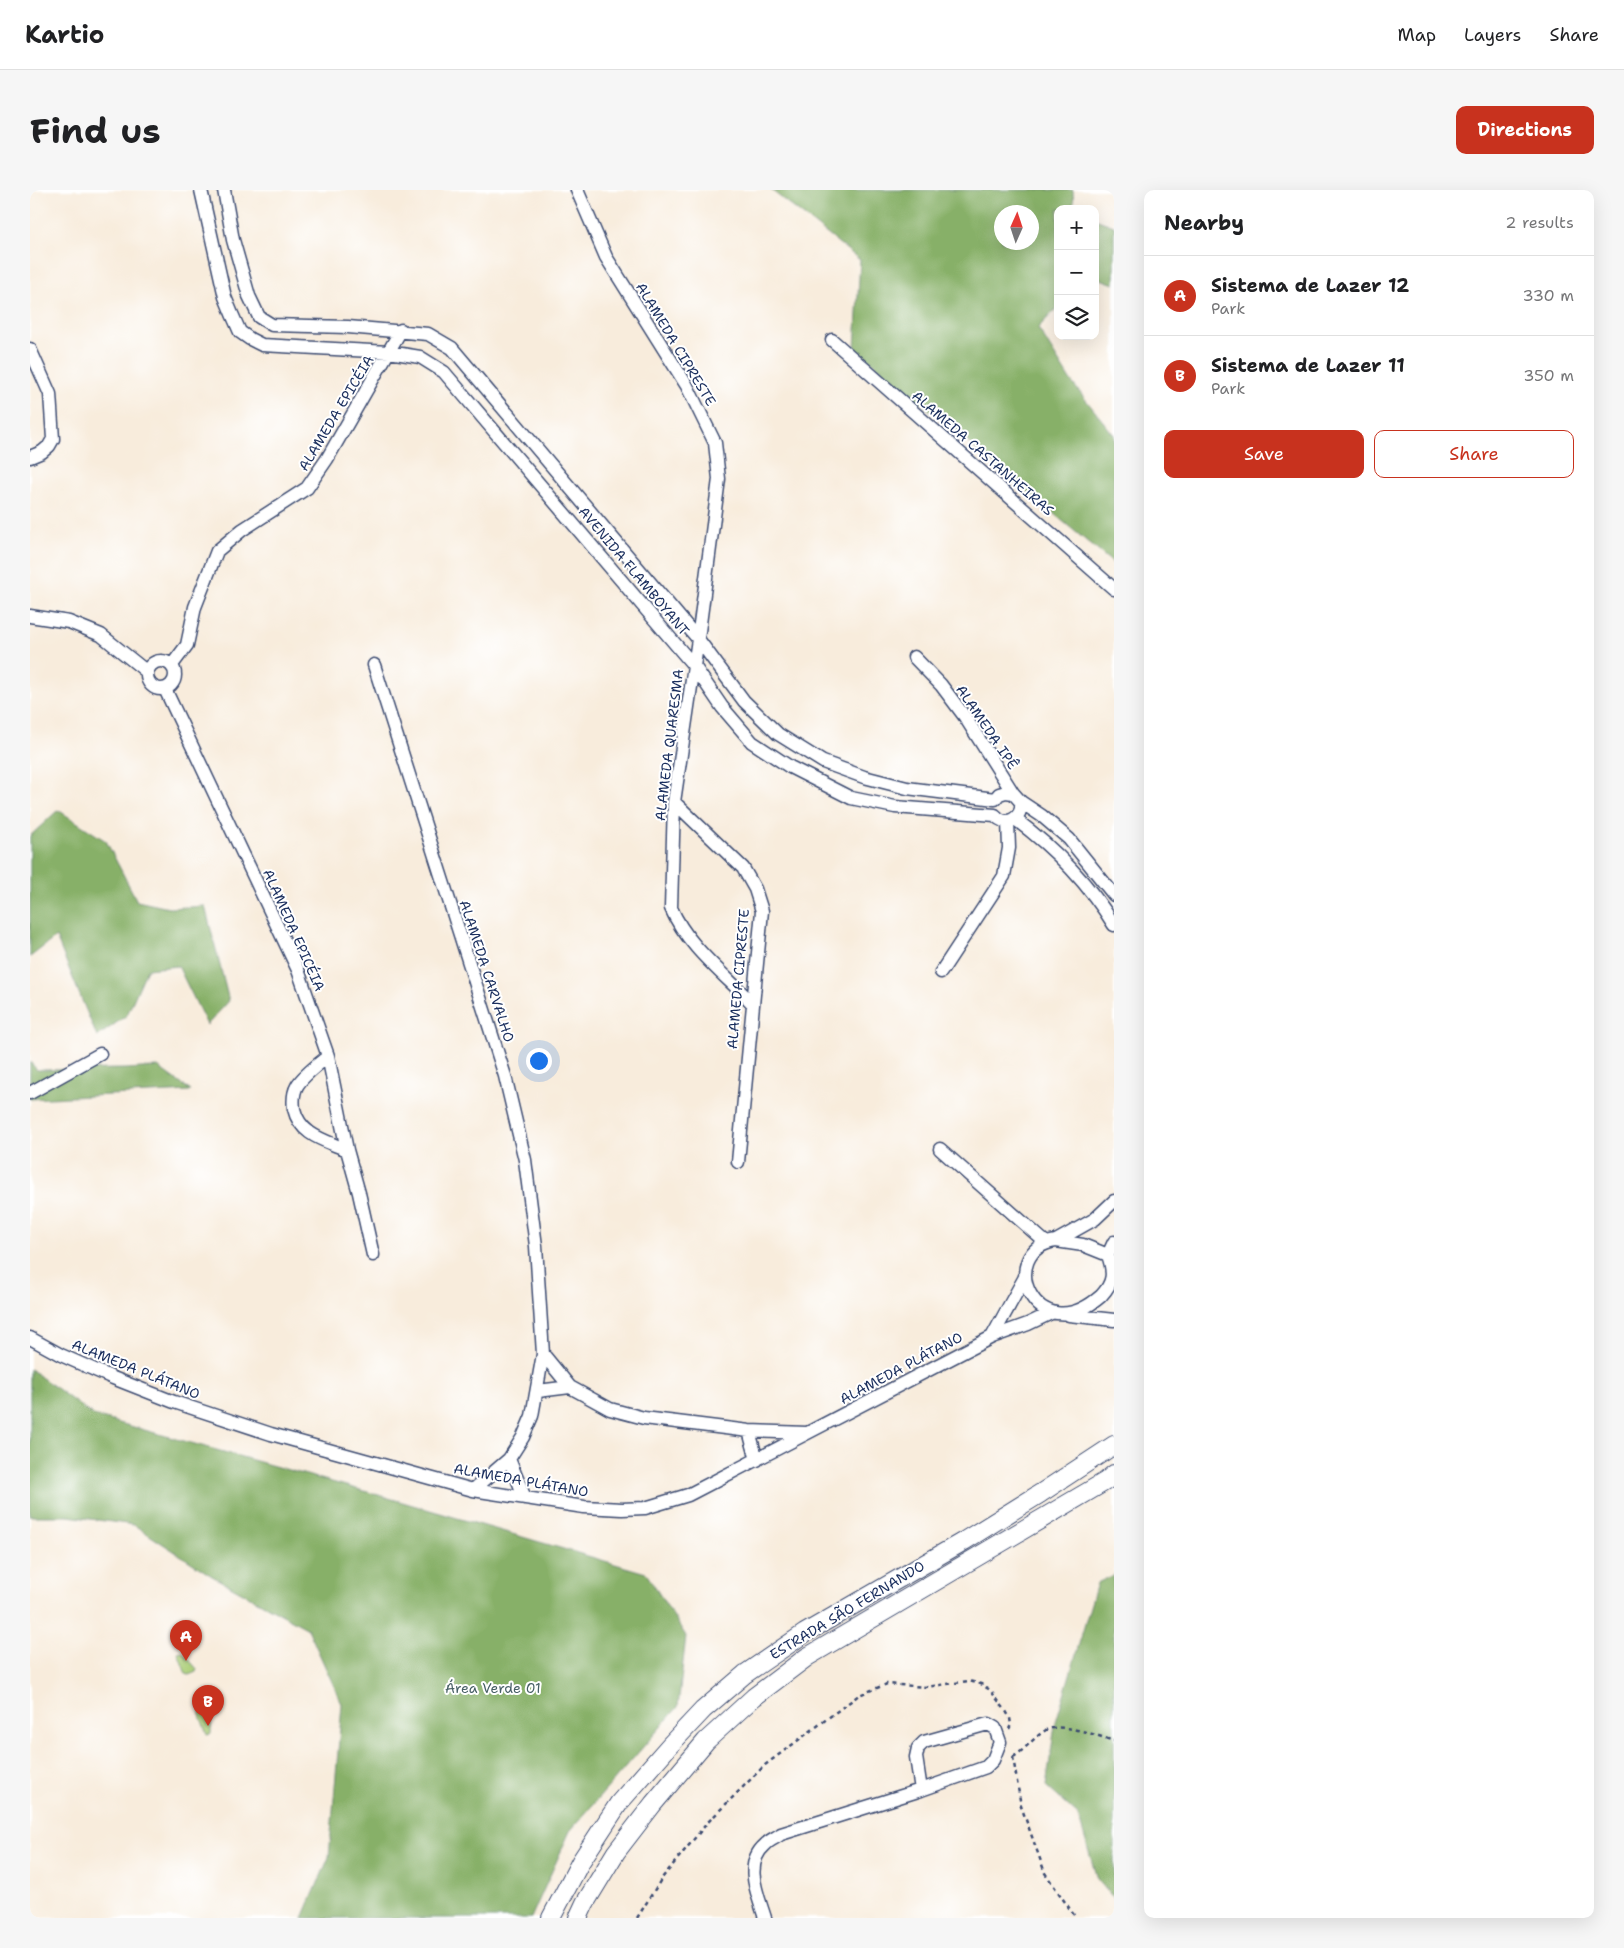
<!DOCTYPE html>
<meta charset="utf-8">
<style>
:root{--surface:#fff;--page:#f6f6f6;--text:#202124;--muted:#757577;--line:#e0e0e0;--accent:#c8321e}
body{margin:0;font-family:"Shantell Sans",sans-serif;background:var(--page);color:var(--text)}
.controls{position:absolute;right:15px;top:15px;display:grid;overflow:hidden;border-radius:10px;box-shadow:0 5px 20px #0002}
.controls button{width:45px;height:45px;display:grid;place-items:center;padding:0;border:0;border-bottom:1px solid var(--line);background:var(--surface);color:var(--text);font:25px sans-serif}
.compass{position:absolute;left:964px;top:15px;width:45px;height:45px;border-radius:50%;background:var(--surface);box-shadow:0 5px 20px #0002;rotate:3deg}
.you{position:absolute;left:508px;top:870px;width:18px;height:18px;margin:-12px;border:4px solid #fff;border-radius:50%;background:#1a73e8;box-shadow:0 0 0 8px #1a73e833}
.badge{display:grid;place-items:center;width:32px;height:32px;border-radius:50%;background:var(--accent);color:#fff;font-size:16px;font-weight:700}
.pin{position:absolute;translate:-50% -41px;filter:drop-shadow(0 1px 2px #0008)}
.pin::after{content:'';position:absolute;top:26px;width:18px;height:15px;background:inherit;clip-path:polygon(0 0,100% 0,50% 100%)}
.list{margin:0;padding:0;list-style:none}
h2{display:flex;justify-content:space-between;align-items:center;height:65px;margin:0;padding:0 20px;font-size:21px}
h2 small{font-size:16px;font-weight:400;color:var(--muted)}
.list li{display:grid;grid-template-columns:32px 1fr auto;gap:15px;align-items:center;box-sizing:border-box;height:80px;padding:0 20px;border-top:1px solid var(--line)}
.list b{display:block;font-size:19px;white-space:nowrap}
.list p{margin:0;font-size:16px;white-space:nowrap;color:var(--muted)}
.list em{font-size:16px;font-style:normal;color:var(--muted)}
.actions{display:flex;gap:10px;padding:15px 20px}
.actions a{flex:1;padding:11px 0;border:1px solid var(--accent);border-radius:10px;text-align:center;font-size:18px;color:var(--accent)}
.actions .main{background:var(--accent);color:#fff}
.icon{flex:none;width:28px;height:28px;fill:none;stroke:currentColor;stroke-width:2;stroke-linecap:round;stroke-linejoin:round}
.map{position:relative;flex:none;width:1084px;height:1728px;overflow:hidden;border-radius:10px}
header{display:flex;align-items:center;gap:30px;box-sizing:border-box;height:70px;padding:0 25px;background:var(--surface);border-bottom:1px solid var(--line)}
header strong{font-size:24px}
nav{display:flex;gap:28px;margin-inline-start:auto;font-size:18px}
.intro{display:flex;align-items:center;justify-content:space-between;box-sizing:border-box;height:120px;padding:0 30px}
h1{margin:0;font-size:35px}
.button{padding:12px 22px;border-radius:10px;background:var(--accent);color:#fff;font-size:18px;font-weight:700}
main{display:flex;gap:30px;padding:0 30px}
aside{flex:1;background:var(--surface);border-radius:10px;box-shadow:0 5px 20px #0002}
.map>svg:first-child{display:block}
.green{fill:#aacd76;stroke:#627e6a}
.forest{fill:#87b067;stroke:#517062;fill-rule:evenodd}
.lines{fill:none;stroke-linecap:round;stroke-linejoin:round}
.minor-casing{stroke:#3c4b71;stroke-width:15}
.secondary-casing{stroke:#3c4b71;stroke-width:20}
.path{stroke:#3c4b71;stroke-width:2.5;stroke-dasharray:4 4;stroke-linecap:butt}
.minor{stroke:#fff;stroke-width:12}
.secondary{stroke:#fff;stroke-width:18}
.labels{text-anchor:middle;dominant-baseline:central;stroke-width:4;stroke-linejoin:round;paint-order:stroke}
.street-label{font-size:14px;fill:#1b2f5e;stroke:#fff}
.park-label{font-size:14px;fill:#465e65;stroke:#fff}
</style>
<header>
<strong>Kartio</strong>
<nav><a>Map</a><a>Layers</a><a>Share</a></nav>
</header>
<div class="intro"><h1>Find us</h1><a class="button">Directions</a></div>
<main>
<div class="map">
<svg width="1084" height="1728" viewBox="0 0 1084 1728">
<rect width="100%" height="100%" fill="#fff"/>
<filter id="ink" filterUnits="userSpaceOnUse"><feTurbulence type="fractalNoise" baseFrequency=".02" numOctaves="2"/><feDisplacementMap in="SourceGraphic" scale="10" xChannelSelector="R" yChannelSelector="G"/><feConvolveMatrix kernelMatrix="1 2 1 2 8 2 1 2 1" color-interpolation-filters="sRGB"/></filter>
<filter id="wash" filterUnits="userSpaceOnUse"><feTurbulence type="fractalNoise" baseFrequency=".0096" numOctaves="4" result="noise"/><feDisplacementMap in="SourceGraphic" scale="20" xChannelSelector="R" yChannelSelector="G"/><feGaussianBlur stdDeviation="1.12" result="paint"/><feColorMatrix in="noise" values="0 0 0 0 0 0 0 0 0 0 0 0 0 0 0 0 0 1.4 0 .05"/><feComposite in="paint" operator="in"/></filter>
<g filter="url(#wash)">
<rect width="100%" height="100%" fill="#f8ecdc"/>
<path class="green" d="M152,1462l15,17 -1,3 -7,3 -3,-1 -8,-21z
M177,1519l4,1v24l-4,1 -7,-20v-4z"/>
<path class="forest" d="M741,0h302l1,19h-16v98l-20,21 32,52 44,55v129l-259,-216 5,-88zM972,22h30v30h-30z
M1065,29l19,7v58l-19,-7z
M28,620l48,31 31,60 32,7 36,-2 24,95 -22,24 -29,-59 -31,3 -20,46 -30,22 -41,-100 -26,20v-121z
M0,872l7,8 88,-1 33,-2 33,24 -161,8z
M0,1179l64,47 281,78 271,79 40,63 -8,71 -108,124 -39,87h-228l26,-61 13,-153 -34,-75 -96,-53 -78,-51 -66,-9h-38z
M1084,1385v324l-17,-20 -19,-64 -32,-29 9,-61 42,-142z"/>
</g>
<g filter="url(#ink)">
<g class="lines">
<defs>
<path id="minor" d="M171,0l24,107 7,17 8,18 10,7 12,6 127,7 31,5 24,15 250,294 28,41 30,35 38,25 61,31 44,9 100,8c11,13 28,3 26,-13
M194,0l9,50 16,56 10,21 13,8 76,2 80,7 24,14 246,291 46,62 34,33 45,28 41,15 43,11 88,11 4,-5 7,-2 7,1 8,9 21,14 27,23 45,56
M547,0l29,67 81,129 28,57 4,36 -21,160 -24,163 -3,106c16,38 53,66 81,95
M802,150l282,249
M0,159l20,45 3,45 -4,7 -7,6 -12,5
M0,426l39,6 32,13 46,37
M884,467l27,28 24,32 48,76
M117 485a14 14 0 1 1 28 0a14 14 0 1 1-28 0Z
M142,475l15,-20 8,-38 22,-56 25,-21 65,-42 20,-29 74,-129
M344,475l131,411 20,84 11,86 7,108 -11,62 -9,21 -14,22 -36,31
M135,499l133,281 30,86 19,94 12,43 14,62
M644,612l69,66 12,21 7,22 -24,251
M985,629c39,29 74,65 99,106
M911,782l63,-96 5,-28 -1,-27
M298,866c-10,9 -25,19 -31,30 -4,7 -4,15 -3,23 6,26 30,31 53,41
M0,903l70,-39
M910,959l105,93
M1026,1051l27,4 25,10c6,18 6,27 -7,41 -67,58 -107,-46 -45,-55z
M1026,1051l39,-22 19,-18
M1078,1065l6,-13
M1039,1125l45,5
M962,1147l33,-60
M0,1148l31,17 52,23 61,24 97,32 202,56 111,17 38,2 23,-1 43,-13 304,-158 36,-13 23,-11
M513,1164l27,33 40,22 34,9 105,13 58,2
M508,1201l32,-4
M719,1241l8,29
M479,1269l16,39
M958,1534l7,4 5,14 -7,18 -7,7 -65,23 -5,-33 2,-9 6,-6z
M735,1728c-7,-23 -22,-54 0,-73 4,-5 11,-7 16,-11l140,-44"/>
<path id="secondary" d="M521,1728l30,-57 38,-58 51,-58 33,-35 42,-36 60,-41 159,-92 77,-48 73,-48
M548,1728l7,-15 31,-51 37,-48 53,-63 48,-44 53,-40 299,-176 8,-7"/>
</defs>
<use href="#minor" class="minor-casing"/>
<use href="#secondary" class="secondary-casing"/>
<path class="path" d="M983,1567l8,49 24,67 31,45
M983,1567c12,-7 21,-20 33,-27 16,-8 52,6 68,11
M607,1728l25,-40 46,-56 57,-57 94,-70 28,-11 39,3 43,-6 12,3 9,6 16,21 4,7 1,7 -2,4"/>
<use href="#minor" class="minor"/>
<use href="#secondary" class="secondary"/>
</g>
</g>
<g class="labels">
<g class="street-label">
<text transform="translate(646 154) rotate(59)">ALAMEDA CIPRESTE</text>
<text transform="translate(306 223) rotate(-59)">ALAMEDA EPICÉIA</text>
<text transform="translate(953 263) rotate(41)">ALAMEDA CASTANHEIRAS</text>
<text transform="translate(604 381) rotate(50)">AVENIDA FLAMBOYANT</text>
<text transform="translate(957 537) rotate(56)">ALAMEDA IPÊ</text>
<text transform="translate(639 555) rotate(-83)">ALAMEDA QUARESMA</text>
<text transform="translate(264 740) rotate(66)">ALAMEDA EPICÉIA</text>
<text transform="translate(457 781) rotate(72)">ALAMEDA CARVALHO</text>
<text transform="translate(708 789) rotate(-85)">ALAMEDA CIPRESTE</text>
<text transform="translate(871 1178) rotate(-28)">ALAMEDA PLÁTANO</text>
<text transform="translate(106 1179) rotate(22)">ALAMEDA PLÁTANO</text>
<text transform="translate(491 1290) rotate(10)">ALAMEDA PLÁTANO</text>
<text transform="translate(817 1420) rotate(-31)">ESTRADA SÃO FERNANDO</text>
</g>
<g class="park-label">
<text x="463" y="1498">Área Verde 01</text>
</g>
</g>
</svg>
<div class="controls">
<button>+</button>
<button>−</button>
<button><svg class="icon" aria-label="layers" viewBox="0 0 24 24"><path d="M12 4l9 5-9 5-9-5zM3 14l9 5 9-5"/></svg></button>
</div>
<svg class="compass" viewBox="-18 -18 36 36"><path d="M0-13l5 13h-10z" fill="#e53935"/><path d="M0 13l5-13h-10z" fill="#757577"/></svg>
<div class="you"></div>
<div class="pin badge" style="left:156px;top:1471px">A</div>
<div class="pin badge" style="left:178px;top:1536px">B</div>
</div>
<aside>
<h2>Nearby<small>2 results</small></h2>
<ul class="list">
<li><span class="badge">A</span><div><b>Sistema de Lazer 12</b><p>Park</p></div><em>330 m</em></li>
<li><span class="badge">B</span><div><b>Sistema de Lazer 11</b><p>Park</p></div><em>350 m</em></li>
</ul>
<div class="actions"><a class="main">Save</a><a>Share</a></div>
</aside>
</main>
